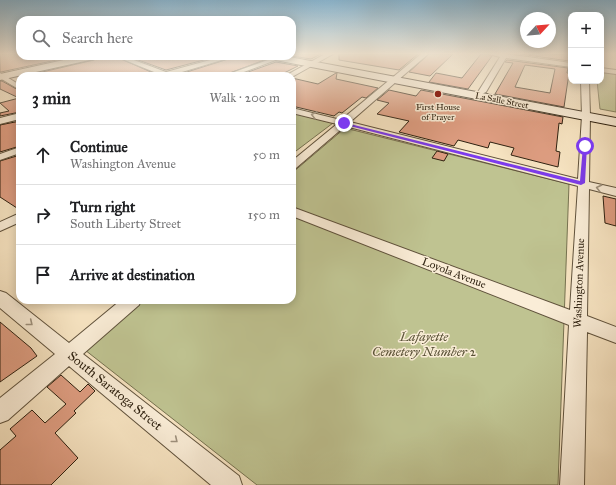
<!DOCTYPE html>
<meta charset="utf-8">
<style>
:root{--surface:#fff;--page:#f6f6f6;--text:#202124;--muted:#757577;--line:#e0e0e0}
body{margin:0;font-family:"IM FELL Great Primer",serif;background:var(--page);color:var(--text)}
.controls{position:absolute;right:12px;top:12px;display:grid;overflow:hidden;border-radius:8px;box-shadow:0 2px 10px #0003}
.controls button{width:36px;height:36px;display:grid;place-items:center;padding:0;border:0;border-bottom:1px solid var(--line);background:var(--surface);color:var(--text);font:20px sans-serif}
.compass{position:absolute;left:520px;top:12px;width:36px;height:36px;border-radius:50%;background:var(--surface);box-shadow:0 2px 10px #0003;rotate:64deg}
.stop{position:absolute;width:12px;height:12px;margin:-9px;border:3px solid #7c3aed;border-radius:50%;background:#fff}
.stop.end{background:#7c3aed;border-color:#fff;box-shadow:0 1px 4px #0008}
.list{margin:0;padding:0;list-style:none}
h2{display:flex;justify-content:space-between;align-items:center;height:52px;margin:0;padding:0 16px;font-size:17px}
h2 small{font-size:13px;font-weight:400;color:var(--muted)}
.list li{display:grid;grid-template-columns:26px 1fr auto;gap:12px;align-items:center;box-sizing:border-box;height:60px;padding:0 16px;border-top:1px solid var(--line)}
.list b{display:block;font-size:15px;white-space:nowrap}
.list p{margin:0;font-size:13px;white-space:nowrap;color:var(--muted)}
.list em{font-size:13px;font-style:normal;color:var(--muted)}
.icon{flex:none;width:22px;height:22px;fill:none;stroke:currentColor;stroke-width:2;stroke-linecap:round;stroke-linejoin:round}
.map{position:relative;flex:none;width:616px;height:485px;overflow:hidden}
.search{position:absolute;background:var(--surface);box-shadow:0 2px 10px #0003;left:16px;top:16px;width:280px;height:44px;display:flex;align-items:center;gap:10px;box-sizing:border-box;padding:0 14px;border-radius:12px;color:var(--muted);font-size:15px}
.panel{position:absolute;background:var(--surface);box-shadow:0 2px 10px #0003;left:16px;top:72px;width:280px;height:232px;border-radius:12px}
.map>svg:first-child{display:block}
.green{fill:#bfc391;stroke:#767250}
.building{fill:#de9d81;stroke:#2e2110;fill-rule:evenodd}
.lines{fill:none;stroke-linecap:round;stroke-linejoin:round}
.street-casing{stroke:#60523c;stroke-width:2}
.secondary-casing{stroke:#2e2110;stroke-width:2}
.street{fill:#faedd7;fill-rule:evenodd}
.secondary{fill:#faedd7;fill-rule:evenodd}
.oneway{stroke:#9e917d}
.route{fill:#7c3aed}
.poi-dot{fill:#8f2418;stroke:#faedd7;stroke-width:1.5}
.labels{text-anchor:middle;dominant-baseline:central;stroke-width:3;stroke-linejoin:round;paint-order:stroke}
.far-street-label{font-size:9px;fill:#2e2110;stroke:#faedd7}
.far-poi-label{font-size:9px;fill:#2e2110;stroke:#faedd7}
.street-label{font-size:11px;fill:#2e2110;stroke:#faedd7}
.near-park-label{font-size:13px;font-style:italic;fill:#5a5237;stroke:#faedd7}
.near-street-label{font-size:13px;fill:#2e2110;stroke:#faedd7}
</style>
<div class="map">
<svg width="616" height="485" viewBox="0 0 616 485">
<rect width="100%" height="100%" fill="#f7e4c2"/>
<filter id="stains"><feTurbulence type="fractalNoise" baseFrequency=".005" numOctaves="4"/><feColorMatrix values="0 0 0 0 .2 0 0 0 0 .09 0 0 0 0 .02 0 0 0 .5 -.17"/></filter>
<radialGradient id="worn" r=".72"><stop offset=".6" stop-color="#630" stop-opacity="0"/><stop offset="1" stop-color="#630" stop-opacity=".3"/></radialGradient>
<path class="green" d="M601,71l15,3v38l-16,-3 -3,-28h4z
M292,113l41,10 -41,31z
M345,128l224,56 -11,301h-301l-172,-135 59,-50h148v-127z"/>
<path class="building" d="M0,54h20v2h55l-74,16h-1z
M292,54h29l-10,5 -19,-3z
M339,54h79l-19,16 -60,-10z
M429,54h24l-23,22 -21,-4z
M481,54h7l4,2 -24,33 -39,-7 7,-9 26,5z
M520,54l18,1 33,-1 -2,7z
M99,56h15l37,16 -15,4h-111l69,-16z
M127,56h92l-53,14z
M238,56h27l2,3 -45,17h-48z
M507,60l61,8 -1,5h2l-5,34 -69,-13 18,-31 -8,-1zM525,65l30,4 -5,24 -35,-6z
M276,62l22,4 -20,10h-41z
M336,73h1l-1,6 42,9 -12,10 -4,-1 -20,16 -3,-1 -5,4 -42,-10v-28l26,6z
M0,81h2l18,10v21l-20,4v-3l9,-2 -9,-8 19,-5 -19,-9z
M389,90l27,6 5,-6 142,27 -1,7 -3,-1 -3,28 4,1 -2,15 -47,-12 3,-7 -24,-6 -2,6 -30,-8 -4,6 -55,-14 10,-11 -32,-7 12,-11 -12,-3z
M20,121v25l-20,6v-27z
M437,151l11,3 -4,7 -12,-3z
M20,155v55l-20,-13v-36z
M603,196l13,3v27l-11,-3z
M0,322l31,26 6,8 -37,26z
M61,375l19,17 8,-8 7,7 -21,20 2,2 -21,20 23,25 -27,27h-51v-35l16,-14 -6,-7 22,-19 13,13 21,-19 -19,-17z"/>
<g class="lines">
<defs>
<path id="street" d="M325,54h8l-41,23 -7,-1z
M421,54h7l-78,68 228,57 4,-63 -1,-35h8l1,35 -1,66 27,6v8l-27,-7 -2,127 29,11v16l-29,-11 -3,153h-24l9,-160 -277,-109v-9l278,103 8,-124 -233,-60 -49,42 -4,1v-8l45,-37 -45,-11v-5l49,12z
M489,54h18l64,9v4l-65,-9 -20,34 -4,2 -4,-2 22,-35z
M115,56h8l43,16 59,-16h10l-63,19v1h-15l2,-2z
M276,57l5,1 -48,18h-10z
M601,68l15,2v4l-15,-2z
M0,73l20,12v5l-20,-12z
M20,113v6l-20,5v-6z
M20,147v6l-20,7v-6z
M20,213v9l-20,9v-9z
M0,291l6,2 63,50 52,-43h20l-2,5 -56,49 156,122 3,9h-31l-142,-119 -61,54 -8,3v-25l55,-44 -55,-46z"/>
<path id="secondary" d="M82,56h16l-4,3 -94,21v-6z
M266,56h18l332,62v8l-346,-67z"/>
</defs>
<use href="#street" class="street-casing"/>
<use href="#secondary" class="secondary-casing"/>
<use href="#street" class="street"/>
<use href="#secondary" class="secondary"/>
</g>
<defs><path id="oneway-chevron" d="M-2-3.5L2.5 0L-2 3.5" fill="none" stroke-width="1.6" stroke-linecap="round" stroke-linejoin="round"/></defs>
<g class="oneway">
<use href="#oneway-chevron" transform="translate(314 115) rotate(-166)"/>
<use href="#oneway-chevron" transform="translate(599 188) rotate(-166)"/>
<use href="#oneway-chevron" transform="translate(30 323) rotate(39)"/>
<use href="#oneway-chevron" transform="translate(175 440) rotate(39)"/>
</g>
<linearGradient id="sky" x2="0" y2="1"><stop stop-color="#8ab8d4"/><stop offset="0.44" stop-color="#fbf3e4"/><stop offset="1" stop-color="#fbf3e4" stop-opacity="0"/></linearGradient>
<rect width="616" height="122" fill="url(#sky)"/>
<path class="route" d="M342,122l238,59 3,-35 4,-1 -2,38 -4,2 -239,-61z"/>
<circle class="poi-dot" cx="438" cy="94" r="4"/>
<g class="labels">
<g class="far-street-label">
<text transform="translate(502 100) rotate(11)">La Salle Street</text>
</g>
<g class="far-poi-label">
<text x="438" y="106">First House<tspan x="438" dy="10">of Prayer</tspan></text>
</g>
<g class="street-label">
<text transform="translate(454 273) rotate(21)">Loyola Avenue</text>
<text transform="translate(579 283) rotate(-88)">Washington Avenue</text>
</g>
<g class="near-park-label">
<text x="424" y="337">Lafayette<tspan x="424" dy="15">Cemetery Number 2</tspan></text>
</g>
<g class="near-street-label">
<text transform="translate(115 391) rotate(39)">South Saratoga Street</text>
</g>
</g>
<rect width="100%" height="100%" filter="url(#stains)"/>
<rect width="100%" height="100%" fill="url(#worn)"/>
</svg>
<div class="controls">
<button>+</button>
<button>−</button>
</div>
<svg class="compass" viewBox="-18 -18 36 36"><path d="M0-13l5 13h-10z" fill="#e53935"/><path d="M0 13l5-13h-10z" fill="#757577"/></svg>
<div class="stop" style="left:585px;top:146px"></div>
<div class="stop end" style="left:344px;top:123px"></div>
<div class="search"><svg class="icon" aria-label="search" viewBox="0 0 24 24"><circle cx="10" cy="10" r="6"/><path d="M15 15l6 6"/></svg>Search here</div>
<section class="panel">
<h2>3 min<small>Walk · 200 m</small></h2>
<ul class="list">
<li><svg class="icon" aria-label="ahead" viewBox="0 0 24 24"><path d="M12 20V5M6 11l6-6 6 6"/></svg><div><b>Continue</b><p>Washington Avenue</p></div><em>50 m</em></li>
<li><svg class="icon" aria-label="right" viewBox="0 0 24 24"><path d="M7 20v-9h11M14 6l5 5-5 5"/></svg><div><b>Turn right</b><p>South Liberty Street</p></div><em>150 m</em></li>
<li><svg class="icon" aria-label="arrive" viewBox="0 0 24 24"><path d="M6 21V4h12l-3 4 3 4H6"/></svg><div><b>Arrive at destination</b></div></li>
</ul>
</section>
</div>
